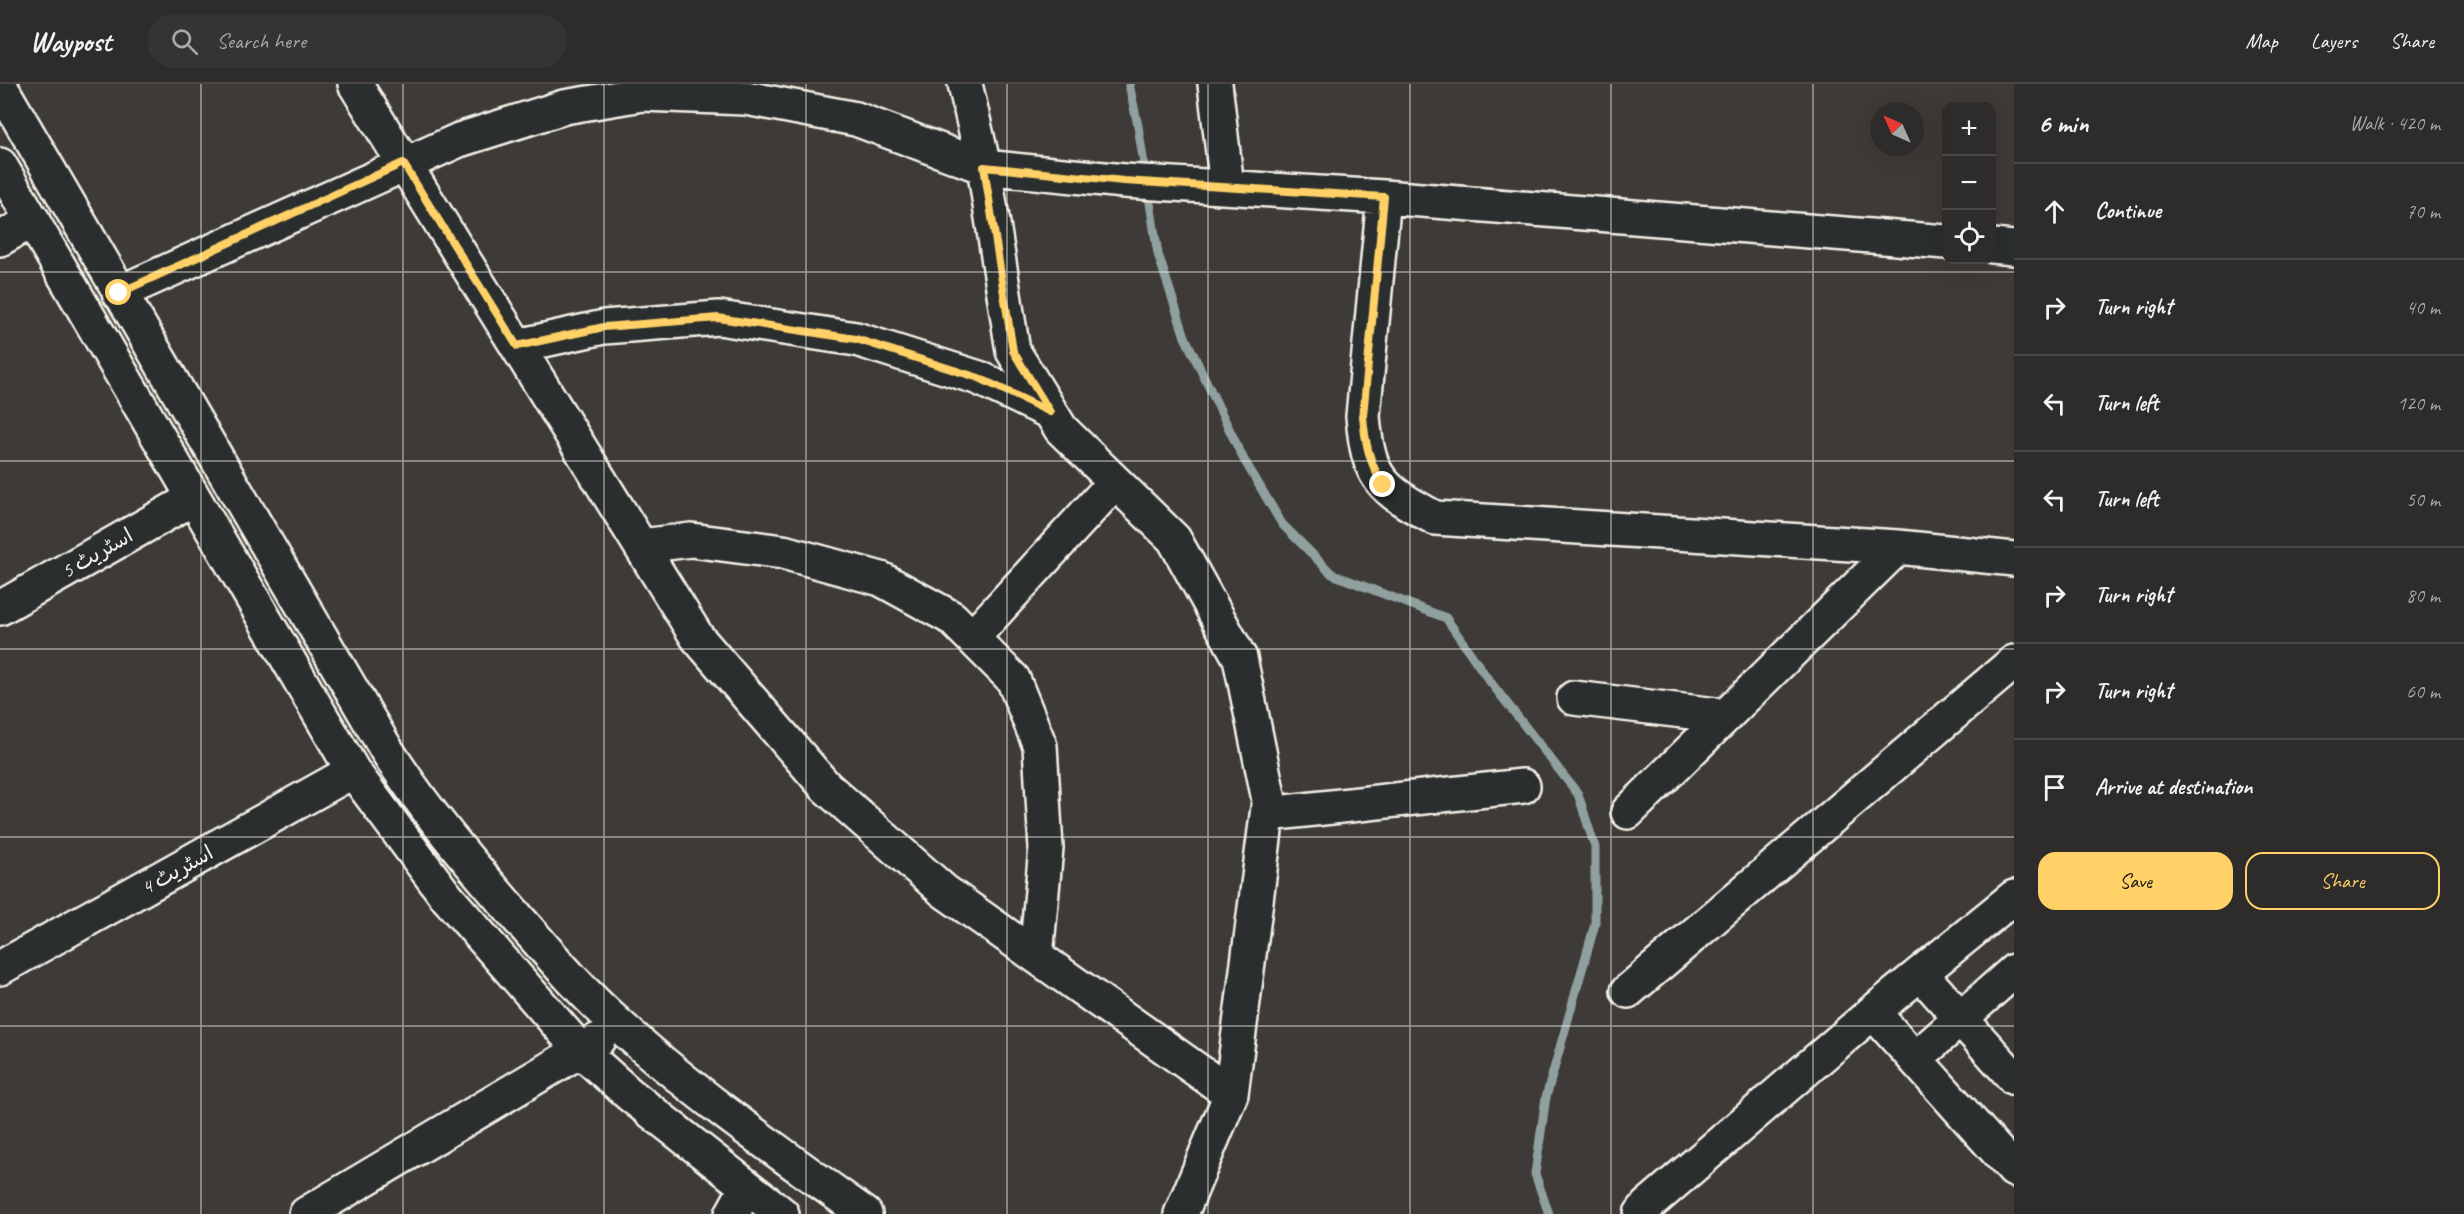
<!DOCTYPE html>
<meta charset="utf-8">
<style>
:root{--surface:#2e2c2a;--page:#363432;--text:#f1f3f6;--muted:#a7a7a8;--line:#494847;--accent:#ffd166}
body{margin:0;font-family:Caveat,"Playpen Sans Arabic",sans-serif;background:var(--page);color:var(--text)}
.controls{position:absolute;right:18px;top:18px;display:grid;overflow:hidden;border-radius:12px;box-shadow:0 6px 24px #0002}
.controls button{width:54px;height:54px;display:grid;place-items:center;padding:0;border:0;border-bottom:2px solid var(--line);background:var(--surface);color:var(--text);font:30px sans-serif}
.compass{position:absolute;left:1870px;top:18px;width:54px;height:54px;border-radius:50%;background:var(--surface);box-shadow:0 6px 24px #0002;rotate:315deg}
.stop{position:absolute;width:18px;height:18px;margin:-14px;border:4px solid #ffd166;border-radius:50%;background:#fff}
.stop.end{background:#ffd166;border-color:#fff;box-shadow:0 2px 6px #0008}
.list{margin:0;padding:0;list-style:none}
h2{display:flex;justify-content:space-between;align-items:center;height:78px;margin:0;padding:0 24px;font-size:26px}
h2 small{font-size:20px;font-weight:400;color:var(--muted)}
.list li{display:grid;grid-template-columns:39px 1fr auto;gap:18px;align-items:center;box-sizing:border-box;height:96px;padding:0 24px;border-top:2px solid var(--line)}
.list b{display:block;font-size:22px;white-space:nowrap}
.list em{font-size:20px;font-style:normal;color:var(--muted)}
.actions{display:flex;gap:12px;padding:18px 24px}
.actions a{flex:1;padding:14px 0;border:2px solid var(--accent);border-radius:18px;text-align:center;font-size:21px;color:var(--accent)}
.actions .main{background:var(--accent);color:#111}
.icon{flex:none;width:33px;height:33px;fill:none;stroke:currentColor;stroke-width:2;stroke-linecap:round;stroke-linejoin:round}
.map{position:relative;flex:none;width:2014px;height:1130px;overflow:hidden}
header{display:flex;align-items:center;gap:36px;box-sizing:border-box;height:84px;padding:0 30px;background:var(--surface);border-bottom:2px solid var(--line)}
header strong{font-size:28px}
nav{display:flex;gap:33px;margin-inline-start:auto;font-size:21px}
.search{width:420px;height:54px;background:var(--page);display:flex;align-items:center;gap:15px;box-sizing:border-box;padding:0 21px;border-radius:33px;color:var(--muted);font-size:22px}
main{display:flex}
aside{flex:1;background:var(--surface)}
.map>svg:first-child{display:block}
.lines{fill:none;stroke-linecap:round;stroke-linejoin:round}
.stream{stroke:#8fa09e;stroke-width:9}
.minor-casing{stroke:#f4f1e8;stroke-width:38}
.secondary-casing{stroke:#f4f1e8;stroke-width:38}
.minor{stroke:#2a2d2e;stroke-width:33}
.secondary{stroke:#2a2d2e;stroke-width:33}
.route{stroke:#ffd166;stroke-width:8}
.grid{fill:none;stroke:#f4f1e8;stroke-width:1.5;stroke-opacity:0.55}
.labels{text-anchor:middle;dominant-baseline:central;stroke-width:6;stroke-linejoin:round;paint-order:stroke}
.street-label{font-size:21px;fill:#f4f1e8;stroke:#2a2d2e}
</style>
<header>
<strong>Waypost</strong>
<div class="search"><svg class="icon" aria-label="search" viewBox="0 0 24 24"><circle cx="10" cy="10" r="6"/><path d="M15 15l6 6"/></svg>Search here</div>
<nav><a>Map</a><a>Layers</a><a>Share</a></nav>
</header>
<main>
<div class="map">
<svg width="2014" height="1130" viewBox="0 0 2014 1130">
<rect width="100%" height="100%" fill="#3d3a38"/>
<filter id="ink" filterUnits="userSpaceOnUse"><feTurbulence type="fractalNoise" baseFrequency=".0167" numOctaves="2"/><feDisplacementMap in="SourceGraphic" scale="12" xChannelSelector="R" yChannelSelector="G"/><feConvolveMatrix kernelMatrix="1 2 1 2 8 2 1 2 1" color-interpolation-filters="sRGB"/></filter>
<g filter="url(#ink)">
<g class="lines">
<path class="stream" d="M1129,0l9,42 20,128 27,83 58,121 39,66 50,50 114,44 42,61 90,115 17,53v77l-49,173 -11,77 14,40"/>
<defs>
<path id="minor" d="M355,0l342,553 129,150 118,104 287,203
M965,0l19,83 29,184 48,78 113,110 66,119 29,142 -38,294 -50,120
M1215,0l12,103
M0,2l386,663c38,61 84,114 131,168 33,38 65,76 103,109 76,69 161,128 245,188
M0,81l353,606 93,125 136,156 47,42 153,120
M1384,113l-21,219c5,63 18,73 72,102l463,29 116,12
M0,155l33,-19
M1992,162l22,2
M119,209l340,-153 105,-33 78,-13 104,4 110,21 128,48 140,14 260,16 562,45
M517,262l87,-19 115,-9 137,21 123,39 71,34
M641,462l50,-6 92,12 98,27 71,39 61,61 27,67 6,102 -10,108
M0,524l194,-110
M972,554l143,-156
M1574,614l151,18
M1628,728l270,-265
M1268,730l255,-28
M0,884l353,-197
M1921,890l93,104
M1628,907l386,-329
M1873,928l141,158
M1915,975l99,-88
M306,1130l292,-174
M732,1130l15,-27"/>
<path id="secondary" d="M1641,1130l6,-8 226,-194 141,-115"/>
</defs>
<use href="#minor" class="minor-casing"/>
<use href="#secondary" class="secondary-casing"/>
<use href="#minor" class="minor"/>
<use href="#secondary" class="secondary"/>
</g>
</g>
<g class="lines" filter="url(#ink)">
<path class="route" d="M119,209l284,-130 114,183 87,-19 114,-9 138,21 123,39 71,34 -37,-61 -29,-184 140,14 260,16 -21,219c2,26 6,46 20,69"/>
</g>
<path class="grid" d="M201,0v1130M403,0v1130M604,0v1130M806,0v1130M1007,0v1130M1208,0v1130M1410,0v1130M1611,0v1130M1813,0v1130M0,188h2014M0,377h2014M0,565h2014M0,753h2014M0,942h2014"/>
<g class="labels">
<g class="street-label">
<text transform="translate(97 469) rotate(-30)">اسٹریٹ 5</text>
<text transform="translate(177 786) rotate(-29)">اسٹریٹ 4</text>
</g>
</g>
</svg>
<div class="controls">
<button>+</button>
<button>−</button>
<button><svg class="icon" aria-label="locate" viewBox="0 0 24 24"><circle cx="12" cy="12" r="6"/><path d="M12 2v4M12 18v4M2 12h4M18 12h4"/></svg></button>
</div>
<svg class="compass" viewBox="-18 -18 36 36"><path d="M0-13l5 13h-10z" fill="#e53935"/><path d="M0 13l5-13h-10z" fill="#a7a7a8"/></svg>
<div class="stop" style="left:119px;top:209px"></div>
<div class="stop end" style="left:1383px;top:401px"></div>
</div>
<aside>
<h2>6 min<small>Walk · 420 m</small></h2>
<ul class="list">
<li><svg class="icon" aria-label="ahead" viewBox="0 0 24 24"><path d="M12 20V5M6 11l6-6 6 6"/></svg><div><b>Continue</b></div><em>70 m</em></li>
<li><svg class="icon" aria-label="right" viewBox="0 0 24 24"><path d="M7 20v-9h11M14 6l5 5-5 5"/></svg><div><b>Turn right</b></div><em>40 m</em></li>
<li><svg class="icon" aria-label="left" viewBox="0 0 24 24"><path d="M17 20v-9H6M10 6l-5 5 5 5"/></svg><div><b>Turn left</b></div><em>120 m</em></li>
<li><svg class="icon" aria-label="left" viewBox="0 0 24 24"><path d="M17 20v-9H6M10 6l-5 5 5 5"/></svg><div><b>Turn left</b></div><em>50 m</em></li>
<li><svg class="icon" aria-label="right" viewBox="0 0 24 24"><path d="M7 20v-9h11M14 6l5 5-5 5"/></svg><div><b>Turn right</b></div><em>80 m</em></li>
<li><svg class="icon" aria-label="right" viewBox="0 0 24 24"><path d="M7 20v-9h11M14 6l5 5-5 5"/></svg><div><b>Turn right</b></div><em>60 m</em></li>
<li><svg class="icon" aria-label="arrive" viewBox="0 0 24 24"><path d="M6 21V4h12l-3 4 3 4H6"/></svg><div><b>Arrive at destination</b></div></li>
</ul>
<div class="actions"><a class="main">Save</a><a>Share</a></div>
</aside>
</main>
